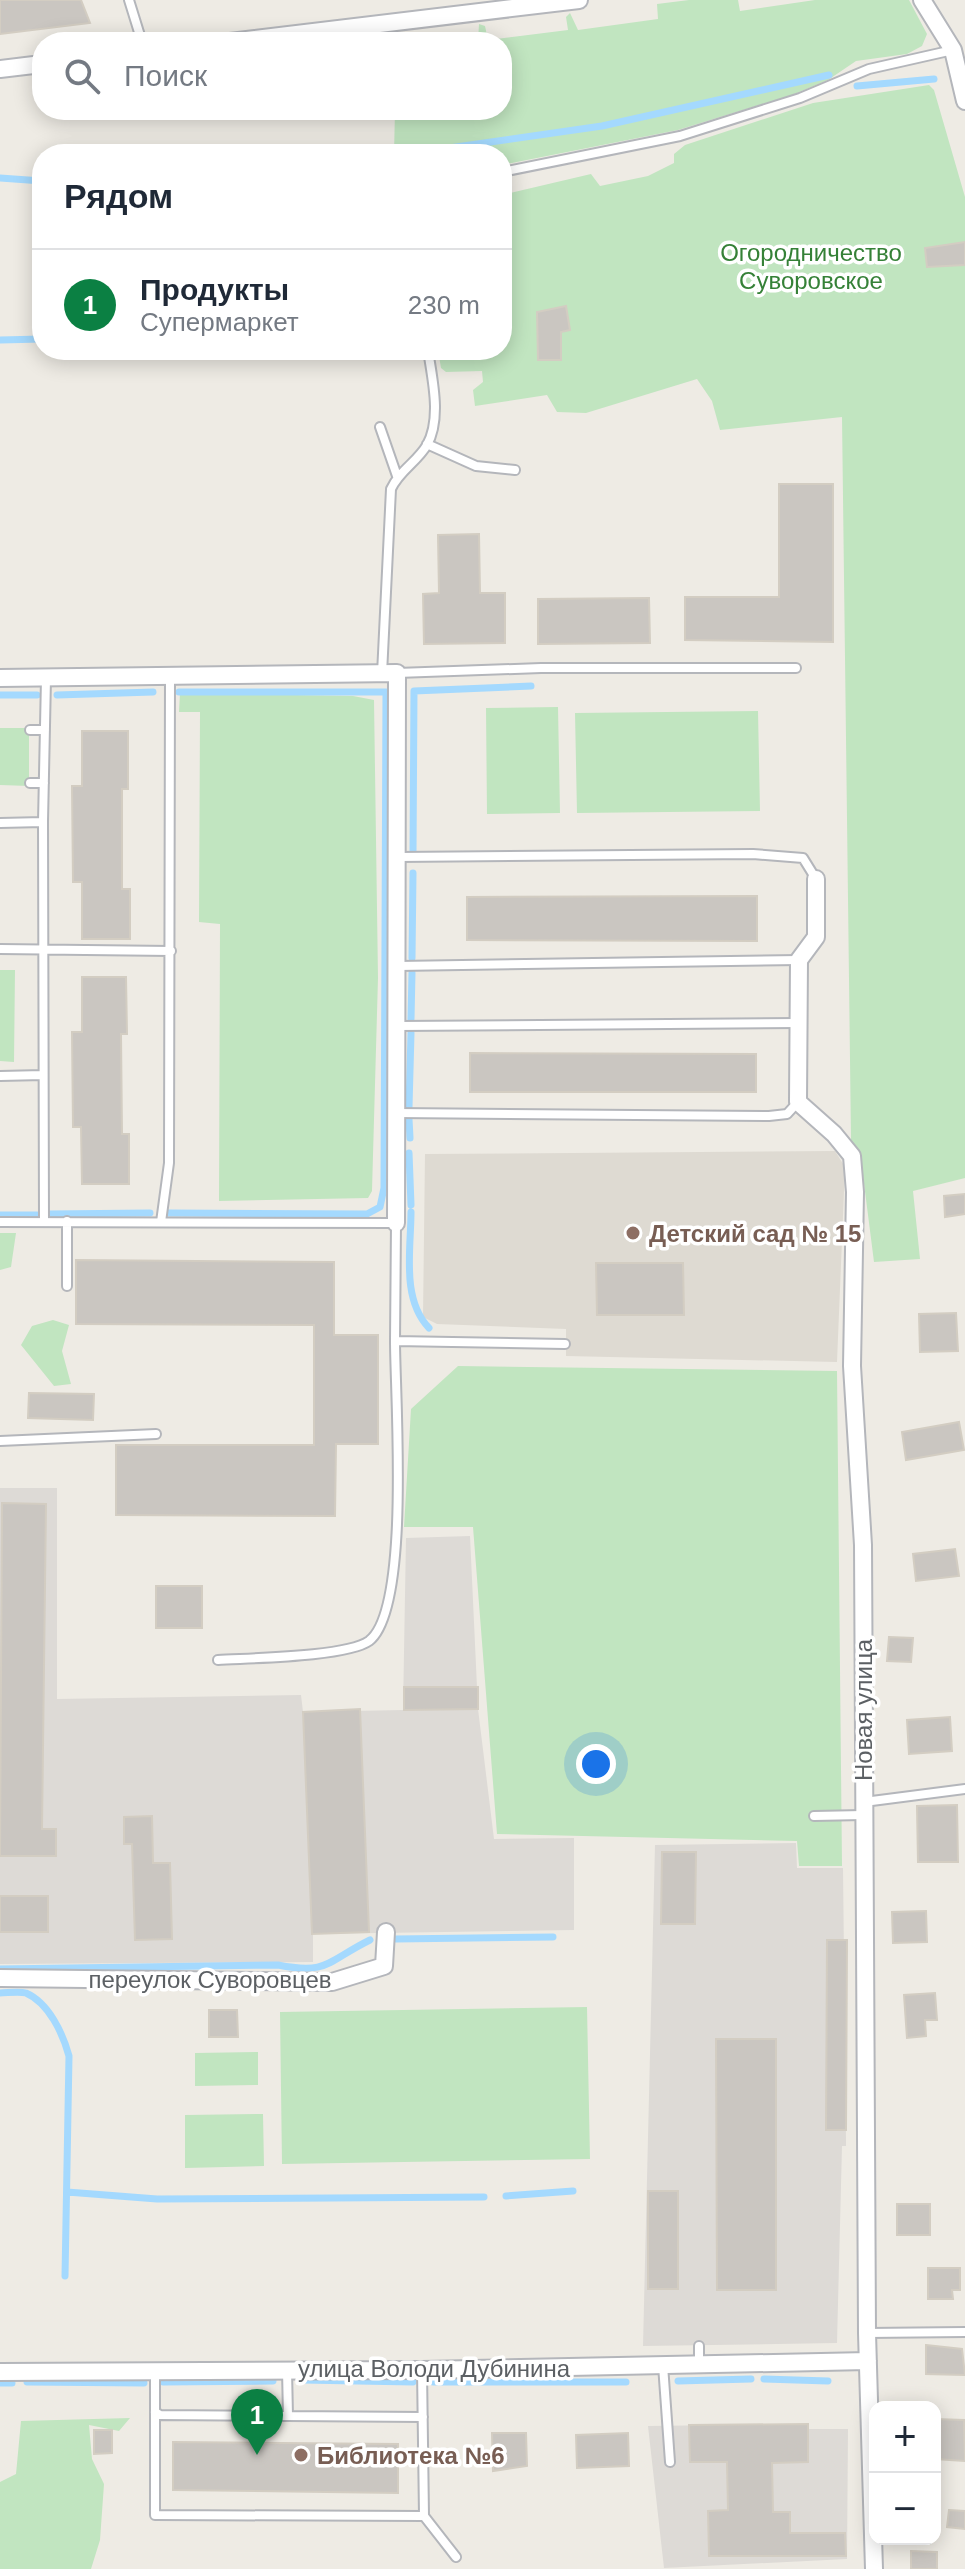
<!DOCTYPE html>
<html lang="ru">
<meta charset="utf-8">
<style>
:root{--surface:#fff;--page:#f2f2f3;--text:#1f2937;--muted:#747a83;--line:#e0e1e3;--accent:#0b8043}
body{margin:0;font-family:Helvetica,sans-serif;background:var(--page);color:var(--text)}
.controls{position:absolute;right:24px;bottom:24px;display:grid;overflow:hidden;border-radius:16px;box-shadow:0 4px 20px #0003}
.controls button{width:72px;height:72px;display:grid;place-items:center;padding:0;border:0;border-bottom:2px solid var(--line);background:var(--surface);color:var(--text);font:40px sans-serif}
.you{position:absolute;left:596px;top:1764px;width:28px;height:28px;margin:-20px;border:6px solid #fff;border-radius:50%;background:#1a73e8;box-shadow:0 0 0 12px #1a73e833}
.badge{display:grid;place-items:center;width:52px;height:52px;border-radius:50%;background:var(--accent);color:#fff;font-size:26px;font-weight:700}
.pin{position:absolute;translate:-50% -66px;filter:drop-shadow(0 2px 4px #0008)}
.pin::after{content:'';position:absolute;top:42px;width:28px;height:24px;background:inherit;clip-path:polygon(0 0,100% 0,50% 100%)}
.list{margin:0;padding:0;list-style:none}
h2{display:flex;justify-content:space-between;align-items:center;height:104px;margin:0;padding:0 32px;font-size:34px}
h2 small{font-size:26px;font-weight:400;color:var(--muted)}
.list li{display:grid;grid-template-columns:52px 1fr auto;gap:24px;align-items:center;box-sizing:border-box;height:112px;padding:0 32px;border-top:2px solid var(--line)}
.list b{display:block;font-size:30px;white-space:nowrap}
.list p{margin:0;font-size:26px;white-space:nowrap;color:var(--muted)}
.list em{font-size:26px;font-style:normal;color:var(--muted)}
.icon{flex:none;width:44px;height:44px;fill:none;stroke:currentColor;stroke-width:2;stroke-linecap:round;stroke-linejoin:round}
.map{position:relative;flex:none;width:965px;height:2569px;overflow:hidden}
.search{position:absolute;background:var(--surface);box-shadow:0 4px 20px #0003;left:32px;top:32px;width:480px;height:88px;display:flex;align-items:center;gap:20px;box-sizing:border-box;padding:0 28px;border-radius:32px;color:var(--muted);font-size:30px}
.panel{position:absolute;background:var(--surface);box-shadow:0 4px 20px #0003;left:32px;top:144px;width:480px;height:216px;border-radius:32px}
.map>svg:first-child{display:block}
.industrial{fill:#dddad6}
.education{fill:#dedad2}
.green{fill:#c1e5c0}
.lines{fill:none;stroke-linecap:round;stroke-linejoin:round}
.stream{stroke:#a4d9fe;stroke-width:7}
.building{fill:#cac6c1;stroke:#d3cdc2;stroke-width:2}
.lane-casing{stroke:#b4b6bb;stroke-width:12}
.street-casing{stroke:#b4b6bb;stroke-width:20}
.lane{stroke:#fff;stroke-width:8}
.street{stroke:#fff;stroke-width:16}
.education-dot{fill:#8d6e63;stroke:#fff;stroke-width:3}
.labels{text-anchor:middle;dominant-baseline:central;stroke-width:7;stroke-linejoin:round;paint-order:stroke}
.park-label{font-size:24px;fill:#358137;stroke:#fff}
.education-label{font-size:24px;font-weight:bold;fill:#785e54;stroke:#fff;text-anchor:start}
.street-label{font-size:24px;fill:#5c6064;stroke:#fff}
</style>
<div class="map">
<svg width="965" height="2569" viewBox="0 0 965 2569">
<rect width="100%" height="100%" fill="#eeebe4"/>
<path class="industrial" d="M0,1488h57v211l244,-4 2,17 100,-2 3,-172 64,-2 8,173 16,130 80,-1v92l-261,4v28l-313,2z
M796,1843l1,25h46l3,273v5h-4l-5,197 -194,3 12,-501z
M808,2424l1,5h39l-1,130 -183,9 -16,-142z"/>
<path class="education" d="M835,1151l10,16 -8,195 -271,-6v-27l-129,-5 -14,-7 2,-163z"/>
<path class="green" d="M689,0h49l2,11 75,-11h94l18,34 -5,12 -15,8 -51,7 -28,19 -36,15 -114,35 -176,35v-11h-108l1,-44h107v-68h-29l5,-1 1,-17 6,2 3,14 80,-10 -2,-13 4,-4 8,17 80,-11 -1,-15z
M929,85l5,5 31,107v981l-52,13 7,68 -46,3 -13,-102 -10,-20 -9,-723 -122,13 -8,-29 -15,-22 -111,34 -29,-1 -10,-17 -72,11 -2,-16 10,-8 -1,-11 -36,1 -5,-4 -3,-18h64v-155l89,-21 9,12 48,-10 26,-13v-9l11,-9 128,-42z
M180,693l173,3 21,4 4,278 -6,213 -4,7 -149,3 1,-277 -21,-2 1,-210h-21z
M558,707l2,106 -73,1 -1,-106z
M758,711l2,100 -183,2 -2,-100z
M0,728h29v58l-29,-1z
M0,970h15l-1,92 -14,-1z
M0,1233h16l-5,34 -11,3z
M53,1320l16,5 -7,26 9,33 -17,2 -33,-41 11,-19z
M458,1366l379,5 5,495h-43l-2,-25 -300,-7 -24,-307h-69l7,-118z
M587,2007l3,152 -308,5 -2,-152z
M258,2052v33l-63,1v-33z
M263,2114l1,52 -79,2v-53z
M130,2418l-11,13 -30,-6 3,34 12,25 -4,56 -9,29h-91v-87l16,-8 5,-53z"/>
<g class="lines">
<path class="stream" d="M857,86l77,-7
M407,154l195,-28 227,-51
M0,178l42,3
M0,340l42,-1
M0,695h37
M57,695l96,-3
M413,853l1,-162 117,-5
M412,958l1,-85
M411,1019l1,-46
M409,1107l2,-74
M409,1119l1,19
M409,1153l2,52
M411,1212c0,37 -10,87 18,116
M169,1213l198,1 13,-7 4,-19 2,-496h-207
M49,1214l101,-1
M0,1215h37
M396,1939l157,-2
M0,1969l278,-4c51,10 49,-4 92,-25
M0,1993c7,0 19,-2 26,0 23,10 37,41 43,63l-4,220
M67,2192l90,7 327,-2
M506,2196l67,-5
M764,2379l64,2
M302,2380l111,2
M678,2381l73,-2
M27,2382l117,1
M163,2382l110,-1
M433,2382h193
M0,2383h12"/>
</g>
<path class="building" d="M0,0h81l9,23 -90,11z
M965,242v23l-38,2 -2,-19z
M566,306l4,24 -9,2v28h-23l-1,-48z
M779,484h54v158l-148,-2v-43h94z
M479,534l1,59h25v50l-81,1 -1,-50 16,-1 -1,-58z
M649,598l1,45 -112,1v-45z
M82,731h46v58h-6v100h8v50h-48v-57h-9l-1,-96h10z
M757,896v45l-290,-1v-43z
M82,977h44l1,57h-6l1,100h7v50h-47l-1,-57h-8l-1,-95h10z
M470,1053l286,1v38h-286z
M965,1194v20l-20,3 -1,-21z
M76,1260l258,2v73h44v109h-42l-1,72 -219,-1v-70h198v-120l-238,-1z
M596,1263h87l1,52h-87z
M956,1313l2,38 -38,1 -1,-38z
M29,1393l65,1 -1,26 -65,-2z
M959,1422l5,28 -58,10 -4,-28z
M2,1503l44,1 -4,325h14v27h-56z
M955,1549l4,27 -43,5 -3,-27z
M156,1586h46v42h-46z
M889,1637l24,1 -2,24 -24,-1z
M404,1687h74v22l-74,1z
M360,1709l9,223 -57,2 -9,-222z
M950,1717l2,34 -43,3 -2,-34z
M957,1805l1,57h-40l-1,-56z
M152,1816l1,47h17l2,76 -37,1 -3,-96h-8v-27z
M662,1852h34l-1,72h-34z
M0,1896h48v36h-48z
M926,1911l1,31 -34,1 -1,-31z
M827,1940h20l-1,190h-20z
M935,1993l2,27h-12l1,16 -19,2 -3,-43z
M209,2010h28l1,27h-29z
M716,2039h60v251h-59z
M648,2191h30v98h-30z
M897,2204h33v31h-33z
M928,2268h32v22h-8l1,9h-25z
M926,2345l36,4 3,26 -39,-1z
M935,2419l29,1 1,41 -30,-2z
M808,2424v38l-36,1 1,49h17v21h55l1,23h-137l-1,-45 20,-1 -1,-48h-37l-1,-37z
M94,2430h18v23l-18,1z
M492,2433h34l1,33 -34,5z
M628,2433l1,33 -52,2 -1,-33z
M173,2442l225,2v49l-225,-3z
M949,2510l16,1v18l-18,-2z
M911,2551l26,1v17h-26z"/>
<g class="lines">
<defs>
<path id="lane" d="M129,0l13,42
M502,172l178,-36 120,-38 69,-29 84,-19
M380,427l17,49
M427,444l49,22 39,4
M397,673l144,-5h255
M382,674l9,-185c8,-18 26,-27 36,-44 15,-27 5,-67 1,-95
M30,730h15
M30,783h14
M0,823l43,-1
M398,857l355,-3 50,4 13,21
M0,949l171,2
M398,966l401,-6
M398,1026l400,-3
M0,1076l43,-1
M396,1113l373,3 18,-2 11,-12
M44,1221l-1,-399 3,-144
M0,1222l396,1 -1,118 170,3
M161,1222l8,-59 1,-487
M67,1286v-65
M0,1441l156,-7
M218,1660c30,-2 129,-3 151,-19 42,-32 26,-243 26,-300
M864,1802l101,-13
M814,1816l49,-1
M867,2333l98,-1
M699,2346v19
M663,2365l7,97
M287,2370l1,46
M155,2371v144l269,1 -2,-146
M155,2412l5,3 263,2
M424,2516l32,41"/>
<path id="street" d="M922,0l31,50 12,51
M230,42l349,-42
M0,69l42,-5
M0,678l397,-5 -1,550
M816,879v58l-17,23 -1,142 36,32 18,22 3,36 -3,174 11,179 4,788 7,236
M0,1978l332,4 52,-16 2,-34
M0,2372l422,-2 446,-9"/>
</defs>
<use href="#lane" class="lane-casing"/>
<use href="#street" class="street-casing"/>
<use href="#lane" class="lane"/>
<use href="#street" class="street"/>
</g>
<g class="education-dot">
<circle cx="633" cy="1233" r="8"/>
<circle cx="301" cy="2455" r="8"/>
</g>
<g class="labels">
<g class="park-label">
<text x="811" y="252">Огородничество<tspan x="811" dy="28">Суворовское</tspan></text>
</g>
<g class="education-label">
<text x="649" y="1233">Детский сад № 15</text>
<text x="317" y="2455">Библиотека №6</text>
</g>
<g class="street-label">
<text transform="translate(863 1710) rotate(-90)">Новая улица</text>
<text x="210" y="1979">переулок Суворовцев</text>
<text x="434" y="2368">улица Володи Дубинина</text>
</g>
</g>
</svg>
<div class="controls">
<button>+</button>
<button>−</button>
</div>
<div class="you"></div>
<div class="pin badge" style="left:257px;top:2455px">1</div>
<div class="search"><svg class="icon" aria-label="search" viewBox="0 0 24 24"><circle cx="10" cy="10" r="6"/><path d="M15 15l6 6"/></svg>Поиск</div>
<section class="panel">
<h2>Рядом<small></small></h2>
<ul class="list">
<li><span class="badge">1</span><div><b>Продукты</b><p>Супермаркет</p></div><em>230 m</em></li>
</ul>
</section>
</div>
